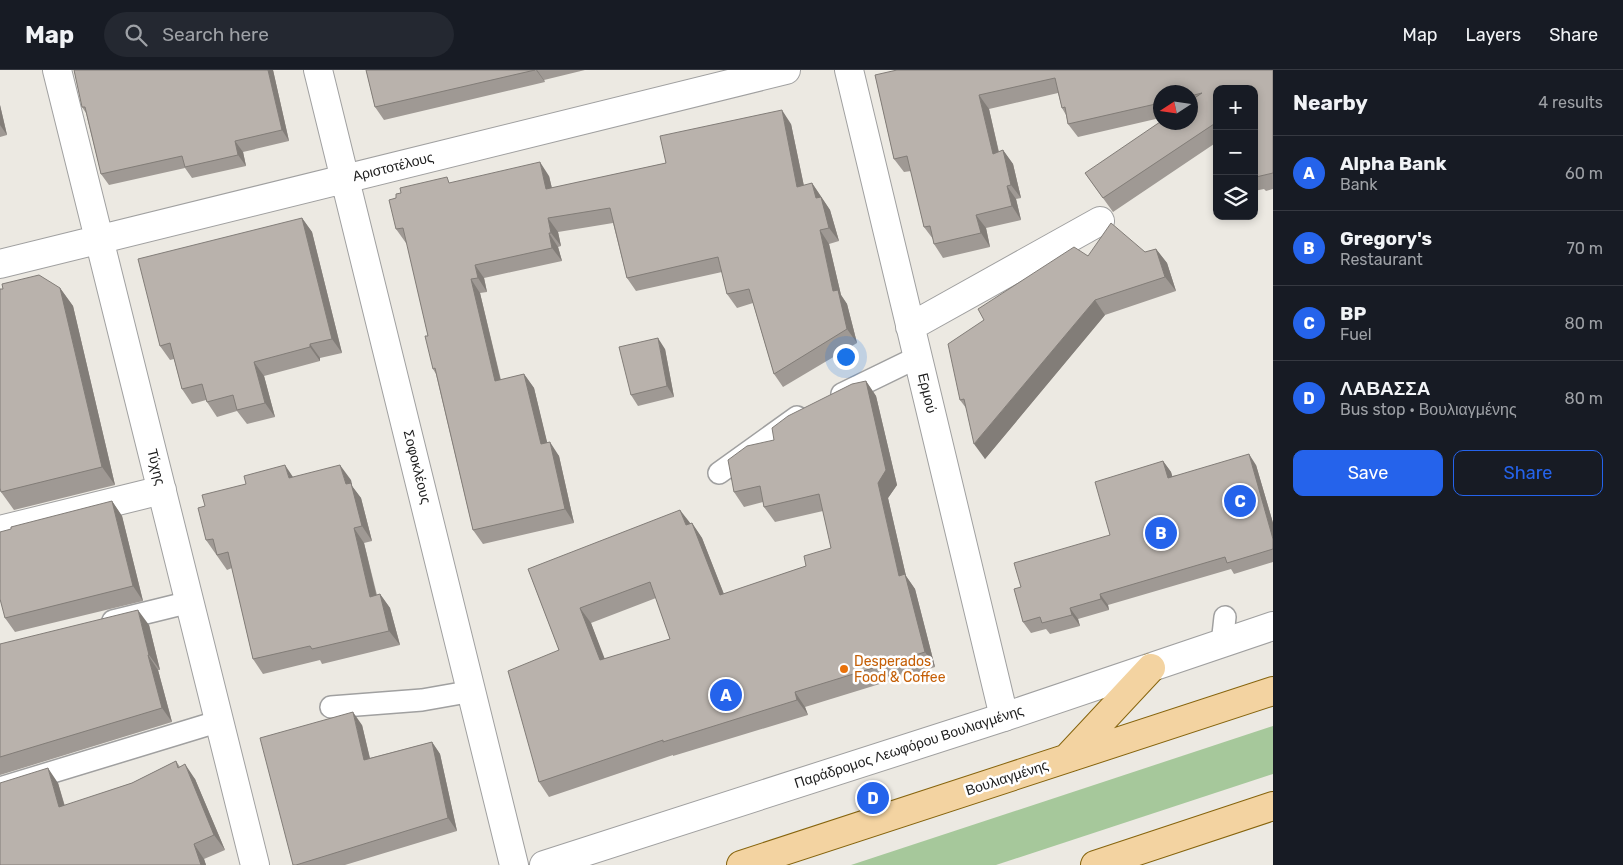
<!DOCTYPE html>
<meta charset="utf-8">
<style>
:root{--surface:#171b24;--page:#242831;--text:#f1f3f6;--muted:#9ea1a6;--line:#363941;--accent:#2563eb}
body{margin:0;font-family:Rubik,sans-serif;background:var(--page);color:var(--text)}
.controls{position:absolute;right:15px;top:15px;display:grid;overflow:hidden;border-radius:10px;box-shadow:0 2px 8px #0003}
.controls button{width:45px;height:45px;display:grid;place-items:center;padding:0;border:0;border-bottom:1px solid var(--line);background:var(--surface);color:var(--text);font:25px sans-serif}
.compass{position:absolute;left:1153px;top:15px;width:45px;height:45px;border-radius:50%;background:var(--surface);box-shadow:0 2px 8px #0003;rotate:258deg}
.you{position:absolute;left:845px;top:286px;width:18px;height:18px;margin:-12px;border:4px solid #fff;border-radius:50%;background:#1a73e8;box-shadow:0 0 0 8px #1a73e833}
.badge{display:grid;place-items:center;width:32px;height:32px;border-radius:50%;background:var(--accent);color:#fff;font-size:16px;font-weight:700}
.pin{position:absolute;translate:-50% -50%;border:2px solid #fff;box-shadow:0 1px 5px #0006}
.list{margin:0;padding:0;list-style:none}
h2{display:flex;justify-content:space-between;align-items:center;height:65px;margin:0;padding:0 20px;font-size:21px}
h2 small{font-size:16px;font-weight:400;color:var(--muted)}
.list li{display:grid;grid-template-columns:32px 1fr auto;gap:15px;align-items:center;box-sizing:border-box;height:75px;padding:0 20px;border-top:1px solid var(--line)}
.list b{display:block;font-size:19px;white-space:nowrap}
.list p{margin:0;font-size:16px;white-space:nowrap;color:var(--muted)}
.list em{font-size:16px;font-style:normal;color:var(--muted)}
.actions{display:flex;gap:10px;padding:15px 20px}
.actions a{flex:1;padding:11px 0;border:1px solid var(--accent);border-radius:10px;text-align:center;font-size:18px;color:var(--accent)}
.actions .main{background:var(--accent);color:#fff}
.icon{flex:none;width:28px;height:28px;fill:none;stroke:currentColor;stroke-width:2;stroke-linecap:round;stroke-linejoin:round}
.map{position:relative;flex:none;width:1273px;height:795px;overflow:hidden}
header{display:flex;align-items:center;gap:30px;box-sizing:border-box;height:70px;padding:0 25px;background:var(--surface);border-bottom:1px solid var(--line)}
header strong{font-size:24px}
nav{display:flex;gap:28px;margin-inline-start:auto;font-size:18px}
.search{width:350px;height:45px;background:var(--page);display:flex;align-items:center;gap:12px;box-sizing:border-box;padding:0 18px;border-radius:28px;color:var(--muted);font-size:19px}
main{display:flex}
aside{flex:1;background:var(--surface)}
.map>svg:first-child{display:block}
.forest{fill:#a6c89b}
.lines{fill:none;stroke-linecap:round;stroke-linejoin:round}
.service-casing{stroke:#a0a0a0;stroke-width:24}
.minor-casing{stroke:#a0a0a0;stroke-width:30}
.tertiary-casing{stroke:#a0a0a0;stroke-width:30}
.primary-casing{stroke:#86640d;stroke-width:30}
.service{stroke:#fff;stroke-width:21}
.minor{stroke:#fff;stroke-width:28}
.tertiary{stroke:#fff;stroke-width:28}
.primary{stroke:#f3d3a1;stroke-width:28}
.wall{fill:#9f9994;fill-rule:evenodd}
.shaded-wall{fill:#827d78}
.building{fill:#b9b2ac;stroke:#827d78;fill-rule:evenodd}
.food-dot{fill:#e8710a;stroke:#fff;stroke-width:2}
.labels{text-anchor:middle;dominant-baseline:central;stroke-width:5;stroke-linejoin:round;paint-order:stroke}
.street-label{font-size:14px;fill:#1c1c1c;stroke:#fff}
.food-label{font-size:14px;fill:#c56008;stroke:#fff;text-anchor:start}
</style>
<header>
<strong>Map</strong>
<div class="search"><svg class="icon" aria-label="search" viewBox="0 0 24 24"><circle cx="10" cy="10" r="6"/><path d="M15 15l6 6"/></svg>Search here</div>
<nav><a>Map</a><a>Layers</a><a>Share</a></nav>
</header>
<main>
<div class="map">
<svg width="1273" height="795" viewBox="0 0 1273 795">
<rect width="100%" height="100%" fill="#ece9e2"/>
<path class="forest" d="M1273,656v48l-277,91h-145z"/>
<g class="lines">
<defs>
<path id="service" d="M842,324l76,-37
M719,403l78,-56
M113,551l77,-19
M1222,574l3,-27
M331,637l91,-7 51,-9
M0,718l220,-67"/>
<path id="minor" d="M57,0l198,795
M318,0l196,795
M849,0l155,647
M0,194l786,-194
M910,257l190,-106
M0,460l162,-40"/>
<path id="tertiary" d="M544,795l460,-148 269,-91"/>
<path id="primary" d="M1068,687l83,-89
M741,795l532,-174
M1095,795l178,-59"/>
</defs>
<use href="#service" class="service-casing"/>
<use href="#minor" class="minor-casing"/>
<use href="#tertiary" class="tertiary-casing"/>
<use href="#primary" class="primary-casing"/>
<use href="#service" class="service"/>
<use href="#minor" class="minor"/>
<use href="#tertiary" class="tertiary"/>
<use href="#primary" class="primary"/>
</g>
<path class="wall" d="M74,0h199l16,71 -46,11 3,14 -54,12 -7,-10 -76,17 -8,-11 -15,-61 -4,-6z
M366,0h219l-41,10 1,2 -161,38 -9,-13z
M1273,0v119l-7,2 -2,-2 -10,2v-102h-37v53l-104,70 -28,-39 105,-51v-30h-30v26l-82,19 -10,-13 -2,-9 -4,-7 -4,-15 -69,16 10,43 4,-2 10,14 8,34 -5,1 5,21 -35,8 4,19 -47,11 -9,-14 -1,-5 -9,-12 -13,-56 -7,1 -10,-13 -19,-84z
M0,35l7,30 -7,2z
M791,54l13,62 8,-3 18,27 9,31 -10,3 12,51 6,9 10,39 -74,44 -9,-13 -21,-71 -16,5 -10,-14 -5,-22 -86,19 -9,-13 -14,-55 -55,9 3,14 -3,1 4,14 -78,17 3,14 -7,1 21,87 23,-6 10,14 13,55 12,13 15,67 -91,21 -10,-14 -37,-156 -3,-5 -5,-33 -21,-93h-1l-10,-14v-31l55,-15 98,-7 3,12 114,-25z
M302,148l10,14 30,121 -22,5v3l-56,15 11,41 -28,7 -10,-13 -20,6 -10,-15 -1,-2 -14,4 -10,-15 -8,-30 -4,1 -10,-14z
M1156,179l11,14 9,28 -71,24 -120,144 -19,-51 -6,-8 128,-144 57,-4z
M60,218l13,18 42,179 -101,25 -13,-18z
M665,279l9,48 -36,9 -7,-11z
M866,311l10,15 21,89 -9,13 18,78 9,13 20,78 -130,40 3,8 -135,41v-1l-124,42 -10,-15 20,-132 -31,-81 164,-46 10,15 22,56 82,-28 25,-18 -8,-37 -48,11 -11,-15 -1,-5 -19,5 -10,-15 40,-52zM656,528l14,41 -66,20 -13,-36z
M1163,391l8,11 1,4 84,-11 17,58v39l-39,12 -3,-5 -123,36 1,5 -31,9 2,7 -30,8 -4,-5 -15,4 -8,-11 87,-87z
M293,407l58,3 1,6 9,12 11,43 -8,2 13,52 3,-1 10,14 10,37 -78,19 -2,-4 -57,14 -10,-15 -21,-91 -5,2 -21,-30z
M112,431l10,15 21,85 -128,31 -10,-14z
M149,555l11,45h-2l14,52 -172,53v-131z
M362,655l8,33 62,-16 8,12 17,77 -112,34h-52z
M176,691l4,6 15,12 30,71 -21,9 2,6h-206l58,-82 7,23 67,-23z"/>
<path class="shaded-wall" d="M268,0h5l16,71 -7,-11z
M536,0h1l7,10 1,2z
M979,25l10,14 13,58 -9,-13z
M0,35l7,30 -7,-10z
M782,40l9,14 16,77 -10,-14z
M235,71l8,11 3,14 -8,-11z
M1003,80l10,14 8,34 -10,-13z
M540,92l9,14 6,26 -9,-13z
M812,113l18,27 9,31 -10,-13 -13,-30z
M1007,116l9,13 5,21 -9,-14z
M976,145l10,13 4,19 -9,-14z
M302,148l10,14 30,121 -10,-14z
M548,148l10,14 3,14 -10,-13z
M820,160l9,14 12,51 6,9 10,39 -10,-14 -14,-38z
M549,163l9,14 4,14 -10,-13z
M1156,179l11,14 9,28 -11,-14z
M475,195l9,13 3,14 -9,-14z
M471,209l9,14 24,102 -9,-14z
M60,218l13,18 42,179 -13,-18z
M1095,230l10,15 -120,144 -11,-15z
M658,268l7,11 9,48 -7,-11z
M310,274l10,14v3l-10,-14z
M254,292l10,14 11,41 -10,-14z
M524,304l10,14 17,70 -10,-14z
M866,311l10,15 21,89 -9,13 18,78 9,13 20,78 -10,-15 -26,-76 -21,-93z
M550,372l9,14 15,67 -9,-14z
M1249,384l7,11 17,58v16z
M1163,391l8,11 5,17 -8,-11z
M285,395l10,15 -6,-2z
M340,395l11,15 1,6 9,12 11,43 -10,-15 -16,-42z
M112,431l10,15 21,85 -10,-15z
M680,440l11,14 -5,1z
M692,453l10,15 28,72 -10,-15z
M354,458l10,15 16,68 -10,-14z
M380,524l10,14 10,37 -11,-14z
M1100,524l8,11 1,5 -8,-11z
M580,538l11,15 20,52 -11,-15z
M1070,538l8,11 2,7 -8,-11z
M138,540l11,15 11,45 -11,-15z
M148,585l10,15 14,52 -10,-14z
M795,622l10,15 3,8 -11,-15z
M353,642l9,13 11,47 -9,-12z
M432,672l8,12 17,77 -9,-13z
M185,694l10,15 30,71 -11,-15z
M48,698l10,15 11,39 -10,-15z
M194,774l10,15 2,6h-5z"/>
<path class="building" d="M74,0h194l14,60 -47,11 3,14 -53,12 -3,-11 -81,18 -16,-67h-3z
M366,0h169l-160,37z
M897,0h376v103l-17,4v-2h-2v-86h-37v47l-3,-12 -111,74 -18,-25 75,-51h30v-21l12,-8 -12,3v-4h-30v11l-92,21 -3,-17 -3,1 -7,-30 -76,17 14,59 10,-4 8,35 -4,1 5,20 -36,9 5,18 -47,11 -4,-18 -6,1 -17,-71 -13,3 -19,-84z
M782,40l15,77 15,-4 4,15 5,-1 8,31 -9,2 13,61 5,-1 9,39 -73,45 -25,-85 -22,5 -9,-37 -91,21 -17,-70 -62,10 3,15h-2l3,15 -77,17 3,13 -7,1 24,102 29,-7 17,70 9,-2 15,67 -92,21 -38,-162 -2,1 -8,-33h3l-25,-108 -7,1 -7,-29 7,-2v-4l5,-1 -1,-5 47,-11 2,6 91,-21 6,27 120,-26 -6,-27z
M302,148l30,121 -22,5v3l-56,15 11,41 -28,7 -4,-15 -26,7 -5,-18 -20,5 -12,-46 -10,3 -22,-87z
M1111,153l34,29 11,-3 9,28 -70,23 -121,144 -10,-45 -4,1 -12,-56 36,-24 -6,-11 96,-62 14,9z
M39,205l21,13 42,179 -101,25 -1,-4v-199h3l-1,-5z
M658,268l9,48 -36,9 -12,-48z
M866,311l20,89 -8,13 21,93 6,-2 20,78 -130,40 2,8 -134,42v-2l-124,42 -31,-111 51,-21 -31,-81 152,-59 6,15 6,-2 28,72 86,-29 -2,-10 27,-8 -12,-54 -55,13 -4,-21 -26,6 -6,-32 19,-14 27,-6 -2,-12 16,-12 64,-32zM650,512l20,57 -70,21 -20,-52z
M1249,384l24,85v10l-46,14 -2,-6 -125,37 1,5 -31,9 2,7 -30,8 -2,-6 -17,5 -9,-33 7,-2 -7,-24 96,-28 -15,-53 68,-21 5,17z
M285,395l4,13 51,-13 6,19 5,-1 11,43 -8,2 16,69 10,-3 9,37 -77,18 -2,-3 -57,13 -25,-107 -11,3 -4,-16 -7,1 -8,-32 7,-2 -3,-11 44,-11 -2,-8z
M112,431l21,85 -128,32 -5,-19v-67l11,-3v-2z
M138,540l11,45h-1l14,53 -162,49v-113z
M353,642l11,48 68,-18 16,76 -152,47h-3l-33,-127z
M176,691l2,7 7,-4 29,71 -20,9 7,21h-201v-82l48,-15 11,39 73,-24z"/>
<circle class="food-dot" cx="844" cy="599" r="5"/>
<g class="labels">
<g class="street-label">
<text transform="translate(393 97) rotate(-14)">Αριστοτέλους</text>
<text transform="translate(927 323) rotate(77)">Ερμού</text>
<text transform="translate(156 397) rotate(76)">Τύχης</text>
<text transform="translate(417 397) rotate(76)">Σοφοκλέους</text>
<text transform="translate(909 677) rotate(-18)">Παράδρομος Λεωφόρου Βουλιαγμένης</text>
<text transform="translate(1007 708) rotate(-18)">Βουλιαγμένης</text>
</g>
<g class="food-label">
<text x="854" y="591">Desperados<tspan x="854" dy="16">Food &amp; Coffee</tspan></text>
</g>
</g>
</svg>
<div class="controls">
<button>+</button>
<button>−</button>
<button><svg class="icon" aria-label="layers" viewBox="0 0 24 24"><path d="M12 4l9 5-9 5-9-5zM3 14l9 5 9-5"/></svg></button>
</div>
<svg class="compass" viewBox="-18 -18 36 36"><path d="M0-13l5 13h-10z" fill="#e53935"/><path d="M0 13l5-13h-10z" fill="#9ea1a6"/></svg>
<div class="you"></div>
<div class="pin badge" style="left:726px;top:625px">A</div>
<div class="pin badge" style="left:1161px;top:463px">B</div>
<div class="pin badge" style="left:1240px;top:431px">C</div>
<div class="pin badge" style="left:873px;top:728px">D</div>
</div>
<aside>
<h2>Nearby<small>4 results</small></h2>
<ul class="list">
<li><span class="badge">A</span><div><b>Alpha Bank</b><p>Bank</p></div><em>60 m</em></li>
<li><span class="badge">B</span><div><b>Gregory's</b><p>Restaurant</p></div><em>70 m</em></li>
<li><span class="badge">C</span><div><b>BP</b><p>Fuel</p></div><em>80 m</em></li>
<li><span class="badge">D</span><div><b>ΛΑΒΑΣΣΑ</b><p>Bus stop · Βουλιαγμένης</p></div><em>80 m</em></li>
</ul>
<div class="actions"><a class="main">Save</a><a>Share</a></div>
</aside>
</main>
